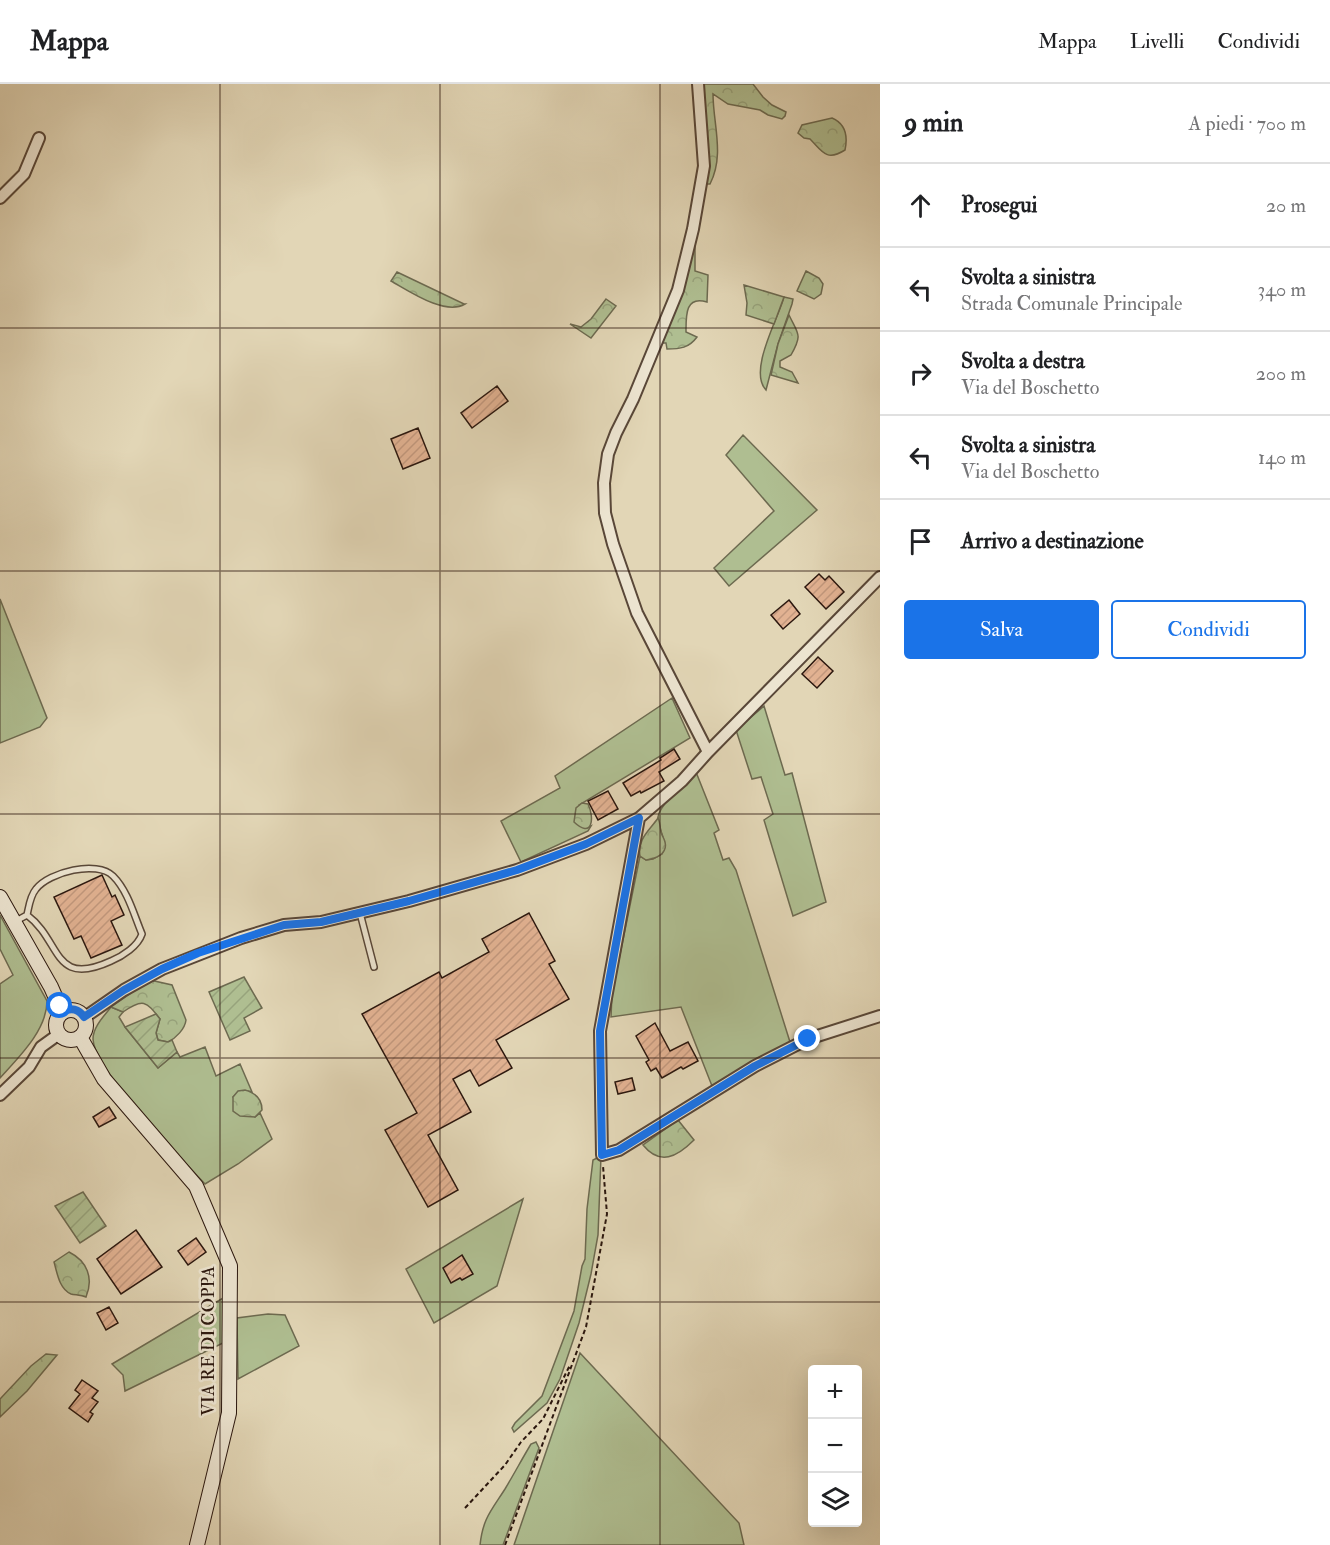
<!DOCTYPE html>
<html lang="it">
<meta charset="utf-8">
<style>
:root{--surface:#fff;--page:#f6f6f6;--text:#202124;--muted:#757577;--line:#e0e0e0;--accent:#1a73e8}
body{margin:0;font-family:"IM FELL Double Pica",serif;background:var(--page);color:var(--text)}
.controls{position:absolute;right:18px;bottom:18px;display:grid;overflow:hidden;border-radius:6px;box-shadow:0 6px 24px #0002}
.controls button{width:54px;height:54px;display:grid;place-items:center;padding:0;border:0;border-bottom:2px solid var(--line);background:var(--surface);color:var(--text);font:30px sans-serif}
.stop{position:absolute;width:18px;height:18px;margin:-14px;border:4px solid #1a73e8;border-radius:50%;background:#fff}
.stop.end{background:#1a73e8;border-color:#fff;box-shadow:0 2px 6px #0008}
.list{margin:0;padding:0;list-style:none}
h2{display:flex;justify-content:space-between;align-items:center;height:78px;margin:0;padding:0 24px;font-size:26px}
h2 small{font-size:20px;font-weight:400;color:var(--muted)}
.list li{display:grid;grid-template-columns:39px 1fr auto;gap:18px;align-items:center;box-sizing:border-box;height:84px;padding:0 24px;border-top:2px solid var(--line)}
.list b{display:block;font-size:22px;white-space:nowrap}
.list p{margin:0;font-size:20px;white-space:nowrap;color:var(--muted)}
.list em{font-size:20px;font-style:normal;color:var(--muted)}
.actions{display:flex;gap:12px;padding:18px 24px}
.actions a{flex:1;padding:14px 0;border:2px solid var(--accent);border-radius:6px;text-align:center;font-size:21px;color:var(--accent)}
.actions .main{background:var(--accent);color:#fff}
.icon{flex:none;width:33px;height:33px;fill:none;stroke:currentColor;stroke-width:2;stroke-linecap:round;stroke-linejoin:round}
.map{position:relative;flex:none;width:880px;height:1461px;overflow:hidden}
header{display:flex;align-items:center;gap:36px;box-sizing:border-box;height:84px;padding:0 30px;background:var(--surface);border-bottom:2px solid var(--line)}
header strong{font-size:28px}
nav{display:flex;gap:33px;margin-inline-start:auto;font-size:21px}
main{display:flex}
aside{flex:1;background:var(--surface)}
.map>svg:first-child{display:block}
.green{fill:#afbe91;stroke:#6d6a50;stroke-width:1.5}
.forest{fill:url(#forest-crowns);stroke:#6d6a50;stroke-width:1.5}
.garden{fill:url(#garden-furrows);stroke:#6d6a50;stroke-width:1.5}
.building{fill:url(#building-hatch);stroke:#2b170e;stroke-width:1.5}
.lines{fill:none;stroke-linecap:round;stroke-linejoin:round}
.lane-casing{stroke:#594738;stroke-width:8}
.street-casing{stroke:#594738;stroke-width:14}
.secondary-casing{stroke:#2b170e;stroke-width:16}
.path{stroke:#2b170e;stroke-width:2;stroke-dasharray:4.5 3;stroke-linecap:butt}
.lane{stroke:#ece4d0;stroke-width:5}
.street{stroke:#ece4d0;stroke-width:10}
.secondary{stroke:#ece4d0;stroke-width:14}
.route{stroke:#1a73e8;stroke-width:8}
.grid{fill:none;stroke:#2b170e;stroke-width:1.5;stroke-opacity:0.55}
.labels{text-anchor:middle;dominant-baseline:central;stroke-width:5;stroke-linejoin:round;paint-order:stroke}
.street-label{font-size:18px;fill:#2b170e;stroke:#ece4d0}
</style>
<header>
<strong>Mappa</strong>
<nav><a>Mappa</a><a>Livelli</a><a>Condividi</a></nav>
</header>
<main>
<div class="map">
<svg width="880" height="1461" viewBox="0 0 880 1461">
<defs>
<pattern id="forest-crowns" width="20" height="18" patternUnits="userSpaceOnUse" patternTransform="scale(1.5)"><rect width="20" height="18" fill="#afbe91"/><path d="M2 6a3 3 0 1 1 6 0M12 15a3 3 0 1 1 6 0" fill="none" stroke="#97a37c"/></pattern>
<pattern id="garden-furrows" width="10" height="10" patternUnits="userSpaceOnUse" patternTransform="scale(1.5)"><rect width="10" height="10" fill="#afbe91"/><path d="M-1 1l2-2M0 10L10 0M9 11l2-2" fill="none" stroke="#97a37c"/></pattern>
<pattern id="building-hatch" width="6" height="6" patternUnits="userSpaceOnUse" patternTransform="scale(1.5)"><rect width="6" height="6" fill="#e2b292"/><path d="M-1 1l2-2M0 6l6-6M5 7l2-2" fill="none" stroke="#c2987d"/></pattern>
</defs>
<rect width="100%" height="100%" fill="#e2d6b6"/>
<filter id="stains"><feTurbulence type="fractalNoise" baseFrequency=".00333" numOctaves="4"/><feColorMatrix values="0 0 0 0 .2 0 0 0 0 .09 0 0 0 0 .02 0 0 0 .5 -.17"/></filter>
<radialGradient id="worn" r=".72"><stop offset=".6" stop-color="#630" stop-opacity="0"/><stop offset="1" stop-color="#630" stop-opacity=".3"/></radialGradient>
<path class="green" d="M784,213l9,2 -1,5 -14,40 -12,46c-18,-19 12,-71 18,-93z
M743,351l74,75 -88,76 -15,-18 60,-57 -48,-56z
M0,515l47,119 -7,9 -40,16z
M672,614l18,40 -111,67 8,23 4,-2 -3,5 -67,31 -20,-41 59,-33 -5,-12z
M764,622l21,69 7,-2 34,129 -33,14 -29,-96 9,-6 -12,-37 -9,2 -16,-49z
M696,688l23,58 -5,3 9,27 6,-2 7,12 54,172 -78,44 -31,-79 -70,10 1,-23 28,-138 6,4 7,-1 9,-5c7,-12 -4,-24 -4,-37 1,-12 29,-36 38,-45z
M0,831l47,86c0,29 -28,56 -47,77v-94l13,-9 -13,-26z
M111,923l12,5 -4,5 6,10 33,41 19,-16 3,5 25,-10 11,29 24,-12 12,28c-9,-3 -13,-1 -19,5l22,20 5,-4 12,26 -34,25 -33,20c-24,-26 -111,-114 -112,-145 0,-12 11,-23 18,-32z
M601,1072l-3,79 -7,39 -12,49 -19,56 -13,24 -33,29 -2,-4 3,-5 27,-27 32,-85 8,-45 3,-7 2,-50 6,-49z
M523,1115l-26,87 -63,37 -28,-54z
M223,1214l2,44 -100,49 -2,-16 -11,-11z
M268,1230l17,1 14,31 -61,33 -1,-61z
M580,1269l159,170 5,22h-230z
M536,1358l3,6 -36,97h-23c3,-27 11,-34 25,-56 9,-15 17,-30 26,-45z"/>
<path class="forest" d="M699,0h54l10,13 9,8 14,7 -1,4 -3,3 -14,-4 -8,-5 -32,-6 -15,-10c0,30 12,61 -3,90h-4z
M832,34c14,6 16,18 13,32 -19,12 -23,1 -35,-11l-6,-1 -6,-5 4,-8z
M695,150v37l13,4 -1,27c-22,-7 -21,14 -21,30l11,5c-8,11 -17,12 -30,12l-1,-6h-6z
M806,187l13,7 4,6 -2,10 -7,5 -17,-8z
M397,188l67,32h1c-20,12 -56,-13 -74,-23z
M744,201l40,12 -10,27 -28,-9 1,-12z
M606,215l10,7 -25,32 -21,-14 11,3 10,-8z
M789,231c9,19 14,19 2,40l-11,6v6l12,5 6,11 -27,-8 7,-31z
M582,719l6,1c7,15 4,35 -14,18l2,-14z
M658,734c2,4 2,9 3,14 1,4 3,6 4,10 3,12 -10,17 -19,18l-6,-4c-3,-17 10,-26 18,-38z
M150,896l22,5 14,35c-1,9 -10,18 -18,22l-10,-2 -2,-7 4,-14c-14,-18 -17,-21 -37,-7l-12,-5z
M245,1006c11,3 17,9 17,20l-7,7 -15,-1 -7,-5v-14l5,-6z
M678,1036l16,20c-17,17 -34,26 -51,5z
M69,1168c18,9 25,26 17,45 -5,-2 -11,-2 -15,-3 -12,-5 -14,-22 -17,-32z
M46,1270l11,1 -30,36 -27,26v-18l31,-33z"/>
<path class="garden" d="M244,893l18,31 -18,10 6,13 -20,9 -21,-48z
M156,930l4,5 -4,14 2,7 10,2 4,-2 5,12 -19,16 -33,-41z
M83,1108l23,34 -26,17 -25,-37z"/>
<path class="building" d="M497,302l11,15 -36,27 -11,-15z
M418,344l12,30 -27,11 -12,-30z
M819,490l6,6 4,-4 15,16 -18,17 -21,-22z
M789,516l11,14 -17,15 -12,-14z
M818,573l15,14 -16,17 -15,-14z
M674,665l6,10 -21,13 5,9 -23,12 -1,-2 -9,5 -8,-13 38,-23 -1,-2z
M608,707l10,18 -20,11 -10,-19z
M102,791l10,22 3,-2 9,20 -13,6 11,24 -31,13 -10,-22 -7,3 -20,-42z
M529,829l26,48 -6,3 20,35 -73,41 16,28 -33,18 -9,-16 -17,9 18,33 -43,23 30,55 -30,17 -43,-77 32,-17 -55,-99 77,-42 3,6 47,-26 -7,-13z
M655,939l15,28 18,-9 10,19 -15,8 -2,-2 -19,11 -6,-10 -5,3 -5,-9 3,-2 -13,-24z
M632,994l3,12 -17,4 -3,-12z
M109,1023l7,11 -17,9 -6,-10z
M136,1146l26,37 -41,27 -24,-35z
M196,1154l10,14 -18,13 -10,-14z
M462,1171l11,19 -11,6 -2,-2 -9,5 -8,-15z
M109,1223l9,16 -12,7 -9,-17z
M82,1296l16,11 -6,7 6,4 -8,10 3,2 -5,8 -19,-14 11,-14 -5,-4z"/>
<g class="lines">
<defs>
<path id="lane" d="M360,829l14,54
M16,837l11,-6c2,-9 3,-19 9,-26 13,-17 61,-29 77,-13 15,15 21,39 29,58 -4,12 -19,22 -31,27 -59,27 -49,-20 -84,-46"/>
<path id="street" d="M698,0l6,82 -11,63 -15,61 -45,109 -17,34 -8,21 -4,29 1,30 8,31 24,69 71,139
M0,114l24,-24 15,-36
M639,734l-39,213 2,124 17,-5 136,-84 53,-27 72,-23
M85,933l39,-27 38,-21 79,-31 43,-13 37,-3 88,-21 108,-31 69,-26 53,-26 43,-37 26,-29 172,-175
M0,1011l29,-28 12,-20 18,-13"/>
<path id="secondary" d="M0,813l51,90 11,25
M56 941a15 15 0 1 1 30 0a15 15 0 1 1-30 0Z
M80,953l24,42 92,107 34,80 -1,147 -32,132"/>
</defs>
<use href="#lane" class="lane-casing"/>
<use href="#street" class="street-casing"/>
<use href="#secondary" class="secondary-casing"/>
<path class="path" d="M465,1424l40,-43 16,-23 22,-23 27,-54
M505,1461l81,-218 21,-113 -4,-48"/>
<use href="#lane" class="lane"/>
<use href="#street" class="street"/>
<use href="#secondary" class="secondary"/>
</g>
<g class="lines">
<path class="route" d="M60,922l2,6c9,-5 17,-3 22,5l40,-27 38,-21 36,-16 86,-28 37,-3 88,-21 108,-31 69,-26 53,-26 -39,213 2,124 17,-5 136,-84 53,-27"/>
</g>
<path class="grid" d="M220,0v1461M440,0v1461M660,0v1461M0,244h880M0,487h880M0,730h880M0,974h880M0,1218h880"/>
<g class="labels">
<g class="street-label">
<text transform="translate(208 1257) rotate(-90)">VIA RE DI COPPA</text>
</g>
</g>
<rect width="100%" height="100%" filter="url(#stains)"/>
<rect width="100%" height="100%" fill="url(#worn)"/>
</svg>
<div class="controls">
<button>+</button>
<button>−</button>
<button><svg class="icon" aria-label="layers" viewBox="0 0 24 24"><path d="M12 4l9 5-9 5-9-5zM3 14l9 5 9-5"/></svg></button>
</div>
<div class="stop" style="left:60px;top:922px"></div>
<div class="stop end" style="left:808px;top:955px"></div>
</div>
<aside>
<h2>9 min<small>A piedi · 700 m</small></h2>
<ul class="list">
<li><svg class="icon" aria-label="ahead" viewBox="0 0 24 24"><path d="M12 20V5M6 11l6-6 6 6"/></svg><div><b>Prosegui</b></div><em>20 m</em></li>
<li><svg class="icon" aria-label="left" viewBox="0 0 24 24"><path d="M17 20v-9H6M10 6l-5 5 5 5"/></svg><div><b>Svolta a sinistra</b><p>Strada Comunale Principale</p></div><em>340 m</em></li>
<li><svg class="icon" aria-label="right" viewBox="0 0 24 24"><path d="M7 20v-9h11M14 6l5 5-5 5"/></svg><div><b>Svolta a destra</b><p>Via del Boschetto</p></div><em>200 m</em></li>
<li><svg class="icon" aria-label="left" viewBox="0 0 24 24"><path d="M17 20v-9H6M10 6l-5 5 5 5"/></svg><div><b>Svolta a sinistra</b><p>Via del Boschetto</p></div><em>140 m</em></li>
<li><svg class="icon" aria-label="arrive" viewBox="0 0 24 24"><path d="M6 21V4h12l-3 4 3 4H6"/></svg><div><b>Arrivo a destinazione</b></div></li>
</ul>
<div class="actions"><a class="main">Salva</a><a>Condividi</a></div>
</aside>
</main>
